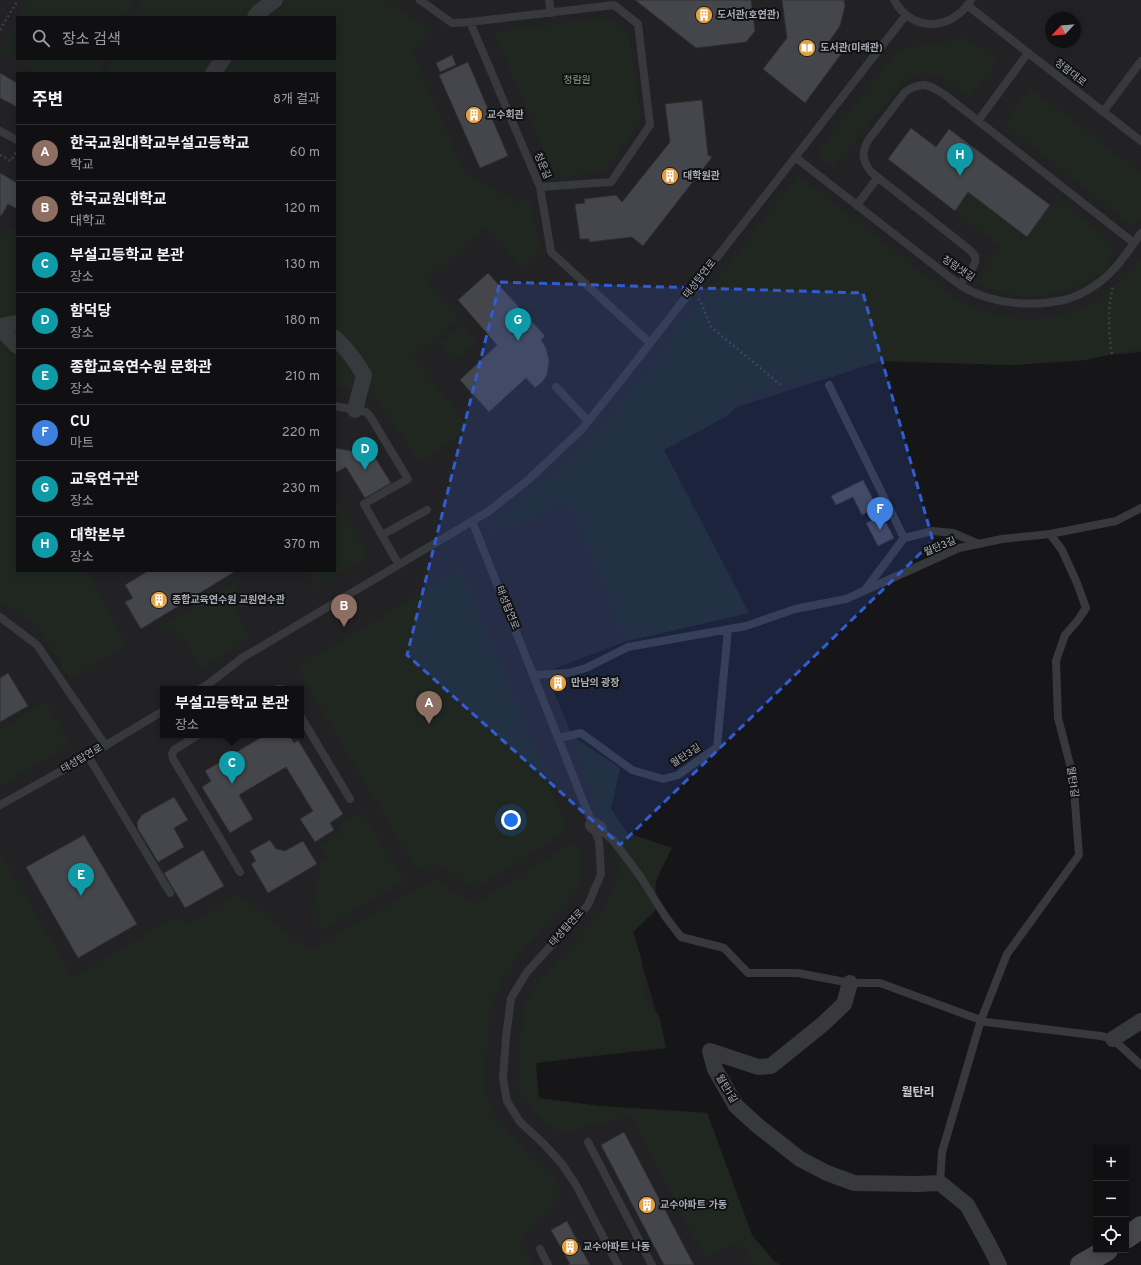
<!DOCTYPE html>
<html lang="ko">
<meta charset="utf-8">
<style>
:root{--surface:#101012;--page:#1e1e20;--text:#f1f3f6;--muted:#9c9d9f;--line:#303032;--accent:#d93025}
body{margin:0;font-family:Overpass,"Noto Sans KR",sans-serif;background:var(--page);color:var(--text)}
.controls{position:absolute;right:12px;bottom:12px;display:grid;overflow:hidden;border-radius:0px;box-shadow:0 2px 10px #0003}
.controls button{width:36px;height:36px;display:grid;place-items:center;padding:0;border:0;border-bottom:1px solid var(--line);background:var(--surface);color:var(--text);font:20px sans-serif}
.compass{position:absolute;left:1045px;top:12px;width:36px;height:36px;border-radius:50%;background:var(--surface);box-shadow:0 2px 10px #0003;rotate:244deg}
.you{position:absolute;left:511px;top:820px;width:14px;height:14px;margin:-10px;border:3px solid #fff;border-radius:50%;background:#1a73e8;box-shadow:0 0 0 6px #1a73e833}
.badge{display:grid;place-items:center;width:26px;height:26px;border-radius:50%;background:var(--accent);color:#fff;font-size:13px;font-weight:700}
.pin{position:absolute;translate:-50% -33px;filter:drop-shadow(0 1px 2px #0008)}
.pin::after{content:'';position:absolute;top:21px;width:14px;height:12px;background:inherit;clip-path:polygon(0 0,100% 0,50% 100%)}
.popup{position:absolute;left:160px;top:686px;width:144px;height:52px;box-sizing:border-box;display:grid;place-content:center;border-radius:0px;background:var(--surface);filter:drop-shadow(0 1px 3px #0005);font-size:13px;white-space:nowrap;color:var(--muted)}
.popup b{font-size:15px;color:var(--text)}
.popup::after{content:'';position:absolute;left:50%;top:100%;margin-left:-8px;border:8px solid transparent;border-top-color:var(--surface)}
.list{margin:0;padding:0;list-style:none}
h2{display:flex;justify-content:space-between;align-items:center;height:52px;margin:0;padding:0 16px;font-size:17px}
h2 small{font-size:13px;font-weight:400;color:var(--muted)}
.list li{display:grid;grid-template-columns:26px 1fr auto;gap:12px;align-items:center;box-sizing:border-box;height:56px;padding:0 16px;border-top:1px solid var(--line)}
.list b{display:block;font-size:15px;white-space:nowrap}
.list p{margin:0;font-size:13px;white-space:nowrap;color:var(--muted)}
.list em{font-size:13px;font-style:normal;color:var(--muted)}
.icon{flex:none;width:22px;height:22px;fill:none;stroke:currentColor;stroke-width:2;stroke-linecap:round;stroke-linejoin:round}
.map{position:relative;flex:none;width:1141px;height:1265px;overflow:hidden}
.search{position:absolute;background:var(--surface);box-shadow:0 2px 10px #0003;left:16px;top:16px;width:320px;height:44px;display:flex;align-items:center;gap:10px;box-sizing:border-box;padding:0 14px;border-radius:0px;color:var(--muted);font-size:15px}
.panel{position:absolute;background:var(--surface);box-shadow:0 2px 10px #0003;left:16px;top:72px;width:320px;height:500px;border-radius:0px}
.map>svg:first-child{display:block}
.built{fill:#222225;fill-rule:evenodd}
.green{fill:#202721}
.building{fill:#45464b;stroke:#303034}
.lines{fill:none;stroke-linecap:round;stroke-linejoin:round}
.path{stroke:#3d4043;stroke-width:2.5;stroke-dasharray:2 3;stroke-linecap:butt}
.lane{stroke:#37393c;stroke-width:8}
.street{stroke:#37393c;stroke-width:16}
.secondary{stroke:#46484c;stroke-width:22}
.marked{fill:#325cd3;fill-opacity:0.2;stroke:#325cd3;stroke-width:3;stroke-dasharray:8 5;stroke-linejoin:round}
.labels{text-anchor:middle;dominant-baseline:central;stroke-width:4;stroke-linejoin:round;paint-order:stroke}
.poi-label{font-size:10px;font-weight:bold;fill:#a9aeb7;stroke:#111113;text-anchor:start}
.street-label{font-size:10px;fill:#a9aeb7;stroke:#111113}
.park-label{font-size:10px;fill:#82a082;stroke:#111113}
.quarter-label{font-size:12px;font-weight:bold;fill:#cacdd3;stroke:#111113}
</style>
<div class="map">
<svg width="1141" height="1265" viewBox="0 0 1141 1265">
<rect width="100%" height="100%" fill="#161618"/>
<path class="built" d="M0,0h1141v352l-33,3 -23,5 -72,5 -131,-4 -145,46 -10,9 -63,34 85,163 -122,28 -81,31 26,64 48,32 -9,41 16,24 45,15 -17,35v28l-22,21 23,80 3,4 7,32 -130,15 3,35 60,8 108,7 45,122 22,26 7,4h-781zM17,17h318v42h-318zM1051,18h24v24h-24zM17,73h318v498h-318zM163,689h138v46h-138z"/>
<path class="green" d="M28,0h105l-7,17h-108z
M140,0h247l43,30 -18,22 53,121 51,29 14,-3 11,51 -19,17 -36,-40 -61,54 33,37 -45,39 57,70 -49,35 -50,-69 -36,-8v-312h-229l7,-14h222v-42h-203z
M609,17l20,16 12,87 -36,51 -49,8 -62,-147z
M17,19v40h90l-7,14h-61l-39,-20v-5z
M967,38l30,23 -27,37 -29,-22 -21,-3 -16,8 -71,87 -17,-14 82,-104z
M1030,88l111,85v45l-7,9 -130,-103z
M798,175l157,123 27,13 43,8 34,-2 33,-13 37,-29 12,-17v90l-56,12 -72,5 -131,-4 -130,32 -25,23 -63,34 85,163 -122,28 -57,-140 -80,33 -3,-7 71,-57 48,-47z
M968,192l59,45 29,-39 54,43c1,3 3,6 3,9 0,7 -5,14 -10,19 -5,5 -10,10 -17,13 -17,10 -48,16 -68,14 -15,-2 -31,-7 -43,-15l26,-33 -46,-37z
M8,227l9,5v339h69l40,74 -56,34 -30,-50 -40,-28v-362z
M461,324l16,18 -22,20 -16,-18z
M335,499l33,57 -51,31 -9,-16h27z
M461,568l106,263 -91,57 -43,-25 -15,9 -121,-204z
M238,580c-2,6 -4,11 -5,16 -2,15 11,30 18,42l-49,30 -21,-33 -5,-4 -20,-2z
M46,702l24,42 -70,42v-57z
M572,736l48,32 -9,41 16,24 45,15 -16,28 -1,35 -22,21 9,29 2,32 15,23 7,32 -77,8 -53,7 1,35 62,8 108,7 45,122 25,30h-23l-14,-25 -35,18 -74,-142 -70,17 -21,-16 -21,-26 1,-51 4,-34 14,-24 65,-71 13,-27 3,-17z
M362,812l42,69 -83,49 -9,-16 10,-53 6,-3 -8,-13 22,-13 -3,-6z
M574,842l9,19 -6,28 -21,25 -42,46 -12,19 -12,29 -6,83 9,23 30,32 34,32 3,18 -40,44 13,25h-533v-412l73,124 101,-59 18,5 47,-29 70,57 125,-72 41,25z"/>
<path class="building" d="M635,0h116l4,31 -9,11 -50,6z
M782,0h62l1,6 -5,20 -12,17 14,10 -37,50 -42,-34 24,-31z
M452,55l4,10 -16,7 -4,-9z
M468,62l40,94 -28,12 -41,-93z
M0,73l17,10v24l-17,-9z
M702,100l6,55 4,2 -69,89 -11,-9 -43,5v-3h-9l-5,-35 10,-1 -1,-4 32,-4 6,7 48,-60 -5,-38z
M911,128l25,19 13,-18 101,76 -23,32 -59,-45 -13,19 -67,-52z
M0,173l17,10v26l-9,-5 -7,12 -1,-1z
M488,273l57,63 -4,4 5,8 3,13 -2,14 -5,7 -7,6 -9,-10 -37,34 -29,-32 37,-35 -39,-45z
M368,446l23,37 -26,15 -19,-31 -11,6v-25l22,4z
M863,480l14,27 -15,8 -9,-18 -17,8 -5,-9z
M882,515l12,23 -16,8 -12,-23z
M148,571h85l1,1 -93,57 -16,-27 8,-4 -8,-13z
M8,673l20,33 -28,16v-44z
M563,678l2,7 -11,3 -2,-6z
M265,735h24l5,8 4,-3 45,74 -13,9 4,7 -19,12 -15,-23 13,-8 -27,-44 -47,28 14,24 -23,14 -28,-46 9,-6 -6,-10z
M174,797l14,23 -14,8 10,19 -26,15 -20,-33 -1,-7 5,-7z
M84,835l53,89 -59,34 -52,-91z
M270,840l6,9 9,2 18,-10 14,23 -49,29 -17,-29 5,-3 -6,-10z
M203,850l21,36 -39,22 -21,-35z
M624,1132l70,133h-30l-63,-120z
M567,1221l23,44h-22l2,-1 -19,-34z"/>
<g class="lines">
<path class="path" d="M0,30l18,-30
M0,155l11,6 6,-11
M698,299l2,1 11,27 71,59
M1112,354c-4,-24 -4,-45 1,-69"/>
<path class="lane" d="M420,0l32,23 18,-1 144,-17 24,19 12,101 -39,57 -71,5
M549,0l2,13
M894,0c18,33 58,31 77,0
M967,5l174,136
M470,22l70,165 11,65 99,91
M1103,112l38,-51
M978,121l50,-68
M0,131l17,9
M795,157l153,119c5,4 11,8 17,12 28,16 67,19 99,12 12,-3 23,-9 33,-16 19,-13 31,-33 44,-51
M857,205l21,-28
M960,284c5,-6 18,-19 15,-28 -1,-1 -4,-5 -4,-5l-100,-79c-9,-12 -10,-20 -2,-33l36,-47c17,-11 24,-8 40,3l189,148
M829,385l75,153 29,-7 20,2 26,11
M556,387l32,34
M335,406l31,6 4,4 38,63 -44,25 35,61
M472,521l127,320 2,33 -13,31 -61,67 -16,26 -5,40 -3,40 4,23 13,21 23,21 19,21 14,21 42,80
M382,535l45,-25
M865,590l39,-52
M0,617l37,28 69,101
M533,675l35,-2 18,-5 42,-21 118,-21 49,-17 51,-10 113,-51 43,-9 48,-5 66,-13 25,-13
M200,689l11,-7 31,-24 247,-147 38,-30 54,-51 38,-47 287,-368
M278,689h3
M301,717l49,82
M198,735l-24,15 -2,4 1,5 67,113
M559,738l22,-5 51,37 31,9 15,-4 39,-28 11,-118
M88,756l82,137
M0,805l88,-49 75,-45
M599,829l14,11 27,36 25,40 16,21 43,11 24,25h50l52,10h30l106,39 115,14 12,3 28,26
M588,1142l64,123
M940,1183l2,-31 39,-132 26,-66 72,-99 -6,-79 -15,-58 -2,-57 9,-26 13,-15 8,-12 -9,-25 -15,-33 -12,-16
M540,1249l8,16"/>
<path class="street" d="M255,17l4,-5 16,-12
M213,73l10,-14
M0,326l17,-3
M0,328l17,18
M335,338c12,11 21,23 29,37l-9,35
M593,825l6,4
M850,983l-6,21 -21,20 -52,42 -13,1 -48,-16 5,18 21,37 22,20 42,33 27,14 27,10 63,1 23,-1 27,22 22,40 10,20
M1113,1039l28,-18"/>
<path class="secondary" d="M1126,1238l15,-11
M1081,1265l26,-15"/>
</g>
<path class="marked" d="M500,282l363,11 70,248 -313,304 -213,-190z"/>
<defs>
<symbol id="building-disc" viewBox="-11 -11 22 22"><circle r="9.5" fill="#e3a143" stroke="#111113"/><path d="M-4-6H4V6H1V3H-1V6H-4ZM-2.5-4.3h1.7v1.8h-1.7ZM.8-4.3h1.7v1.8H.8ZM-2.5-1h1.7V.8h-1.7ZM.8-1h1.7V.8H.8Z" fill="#fff"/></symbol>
<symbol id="library-disc" viewBox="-11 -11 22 22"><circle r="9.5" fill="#e3a143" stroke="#111113"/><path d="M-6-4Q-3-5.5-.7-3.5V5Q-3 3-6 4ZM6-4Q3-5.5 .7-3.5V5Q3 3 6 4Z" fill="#fff"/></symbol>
</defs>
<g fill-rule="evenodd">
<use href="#building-disc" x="694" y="5" width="20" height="20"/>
<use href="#library-disc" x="797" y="38" width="20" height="20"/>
<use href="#building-disc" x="464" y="105" width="20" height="20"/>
<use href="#building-disc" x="660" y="166" width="20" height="20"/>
<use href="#building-disc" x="149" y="590" width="20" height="20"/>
<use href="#building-disc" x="548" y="673" width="20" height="20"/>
<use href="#building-disc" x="637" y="1195" width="20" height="20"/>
<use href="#building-disc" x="560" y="1237" width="20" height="20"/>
</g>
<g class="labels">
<g class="poi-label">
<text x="717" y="15">도서관(호연관)</text>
<text x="820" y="48">도서관(미래관)</text>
<text x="487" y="115">교수회관</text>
<text x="683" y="176">대학원관</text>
<text x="172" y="600">종합교육연수원 교원연수관</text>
<text x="571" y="683">만남의 광장</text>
<text x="660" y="1205">교수아파트 가동</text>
<text x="583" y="1247">교수아파트 나동</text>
</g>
<g class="street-label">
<text transform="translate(1070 73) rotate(38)">청람대로</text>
<text transform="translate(542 166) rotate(67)">청운길</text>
<text transform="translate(958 269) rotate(34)">청람샛길</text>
<text transform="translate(700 279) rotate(-52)">태성탑연로</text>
<text transform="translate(940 547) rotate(-23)">월탄3길</text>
<text transform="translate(507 608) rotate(68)">태성탑연로</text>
<text transform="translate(686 756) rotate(-33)">월탄3길</text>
<text transform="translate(82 759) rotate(-30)">태성탑연로</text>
<text transform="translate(1072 782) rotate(82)">월탄1길</text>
<text transform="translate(567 928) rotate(-48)">태성탑연로</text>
<text transform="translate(726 1089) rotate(59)">월탄1길</text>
</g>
<g class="park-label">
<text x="577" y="80">청람원</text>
</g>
<g class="quarter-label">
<text x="918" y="1093">월탄리</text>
</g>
</g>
</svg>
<div class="controls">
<button>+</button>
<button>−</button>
<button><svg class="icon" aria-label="locate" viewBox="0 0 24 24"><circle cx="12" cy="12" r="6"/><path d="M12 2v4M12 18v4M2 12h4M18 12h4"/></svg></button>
</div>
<svg class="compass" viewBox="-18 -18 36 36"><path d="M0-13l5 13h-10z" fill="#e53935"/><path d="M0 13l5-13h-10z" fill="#9c9d9f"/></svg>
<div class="you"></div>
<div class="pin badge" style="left:429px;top:724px;background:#8d6e63">A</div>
<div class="pin badge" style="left:344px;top:627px;background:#8d6e63">B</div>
<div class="pin badge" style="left:232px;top:784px;background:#0f9aa8">C</div>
<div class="popup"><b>부설고등학교 본관</b>장소</div>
<div class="pin badge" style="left:365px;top:470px;background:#0f9aa8">D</div>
<div class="pin badge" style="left:81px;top:896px;background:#0f9aa8">E</div>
<div class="pin badge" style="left:880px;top:530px;background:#3f7fe0">F</div>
<div class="pin badge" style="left:518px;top:341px;background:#0f9aa8">G</div>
<div class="pin badge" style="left:960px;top:176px;background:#0f9aa8">H</div>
<div class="search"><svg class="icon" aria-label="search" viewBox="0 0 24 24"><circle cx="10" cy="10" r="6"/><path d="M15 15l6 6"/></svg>장소 검색</div>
<section class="panel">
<h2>주변<small>8개 결과</small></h2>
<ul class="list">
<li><span class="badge" style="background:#8d6e63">A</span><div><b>한국교원대학교부설고등학교</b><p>학교</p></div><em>60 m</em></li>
<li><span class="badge" style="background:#8d6e63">B</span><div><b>한국교원대학교</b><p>대학교</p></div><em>120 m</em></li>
<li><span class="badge" style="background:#0f9aa8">C</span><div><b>부설고등학교 본관</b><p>장소</p></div><em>130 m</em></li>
<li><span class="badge" style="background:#0f9aa8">D</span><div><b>함덕당</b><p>장소</p></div><em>180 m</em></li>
<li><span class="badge" style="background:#0f9aa8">E</span><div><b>종합교육연수원 문화관</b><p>장소</p></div><em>210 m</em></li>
<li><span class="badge" style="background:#3f7fe0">F</span><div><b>CU</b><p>마트</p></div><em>220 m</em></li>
<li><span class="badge" style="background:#0f9aa8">G</span><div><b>교육연구관</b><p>장소</p></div><em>230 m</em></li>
<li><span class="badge" style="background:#0f9aa8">H</span><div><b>대학본부</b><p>장소</p></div><em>370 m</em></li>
</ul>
</section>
</div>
